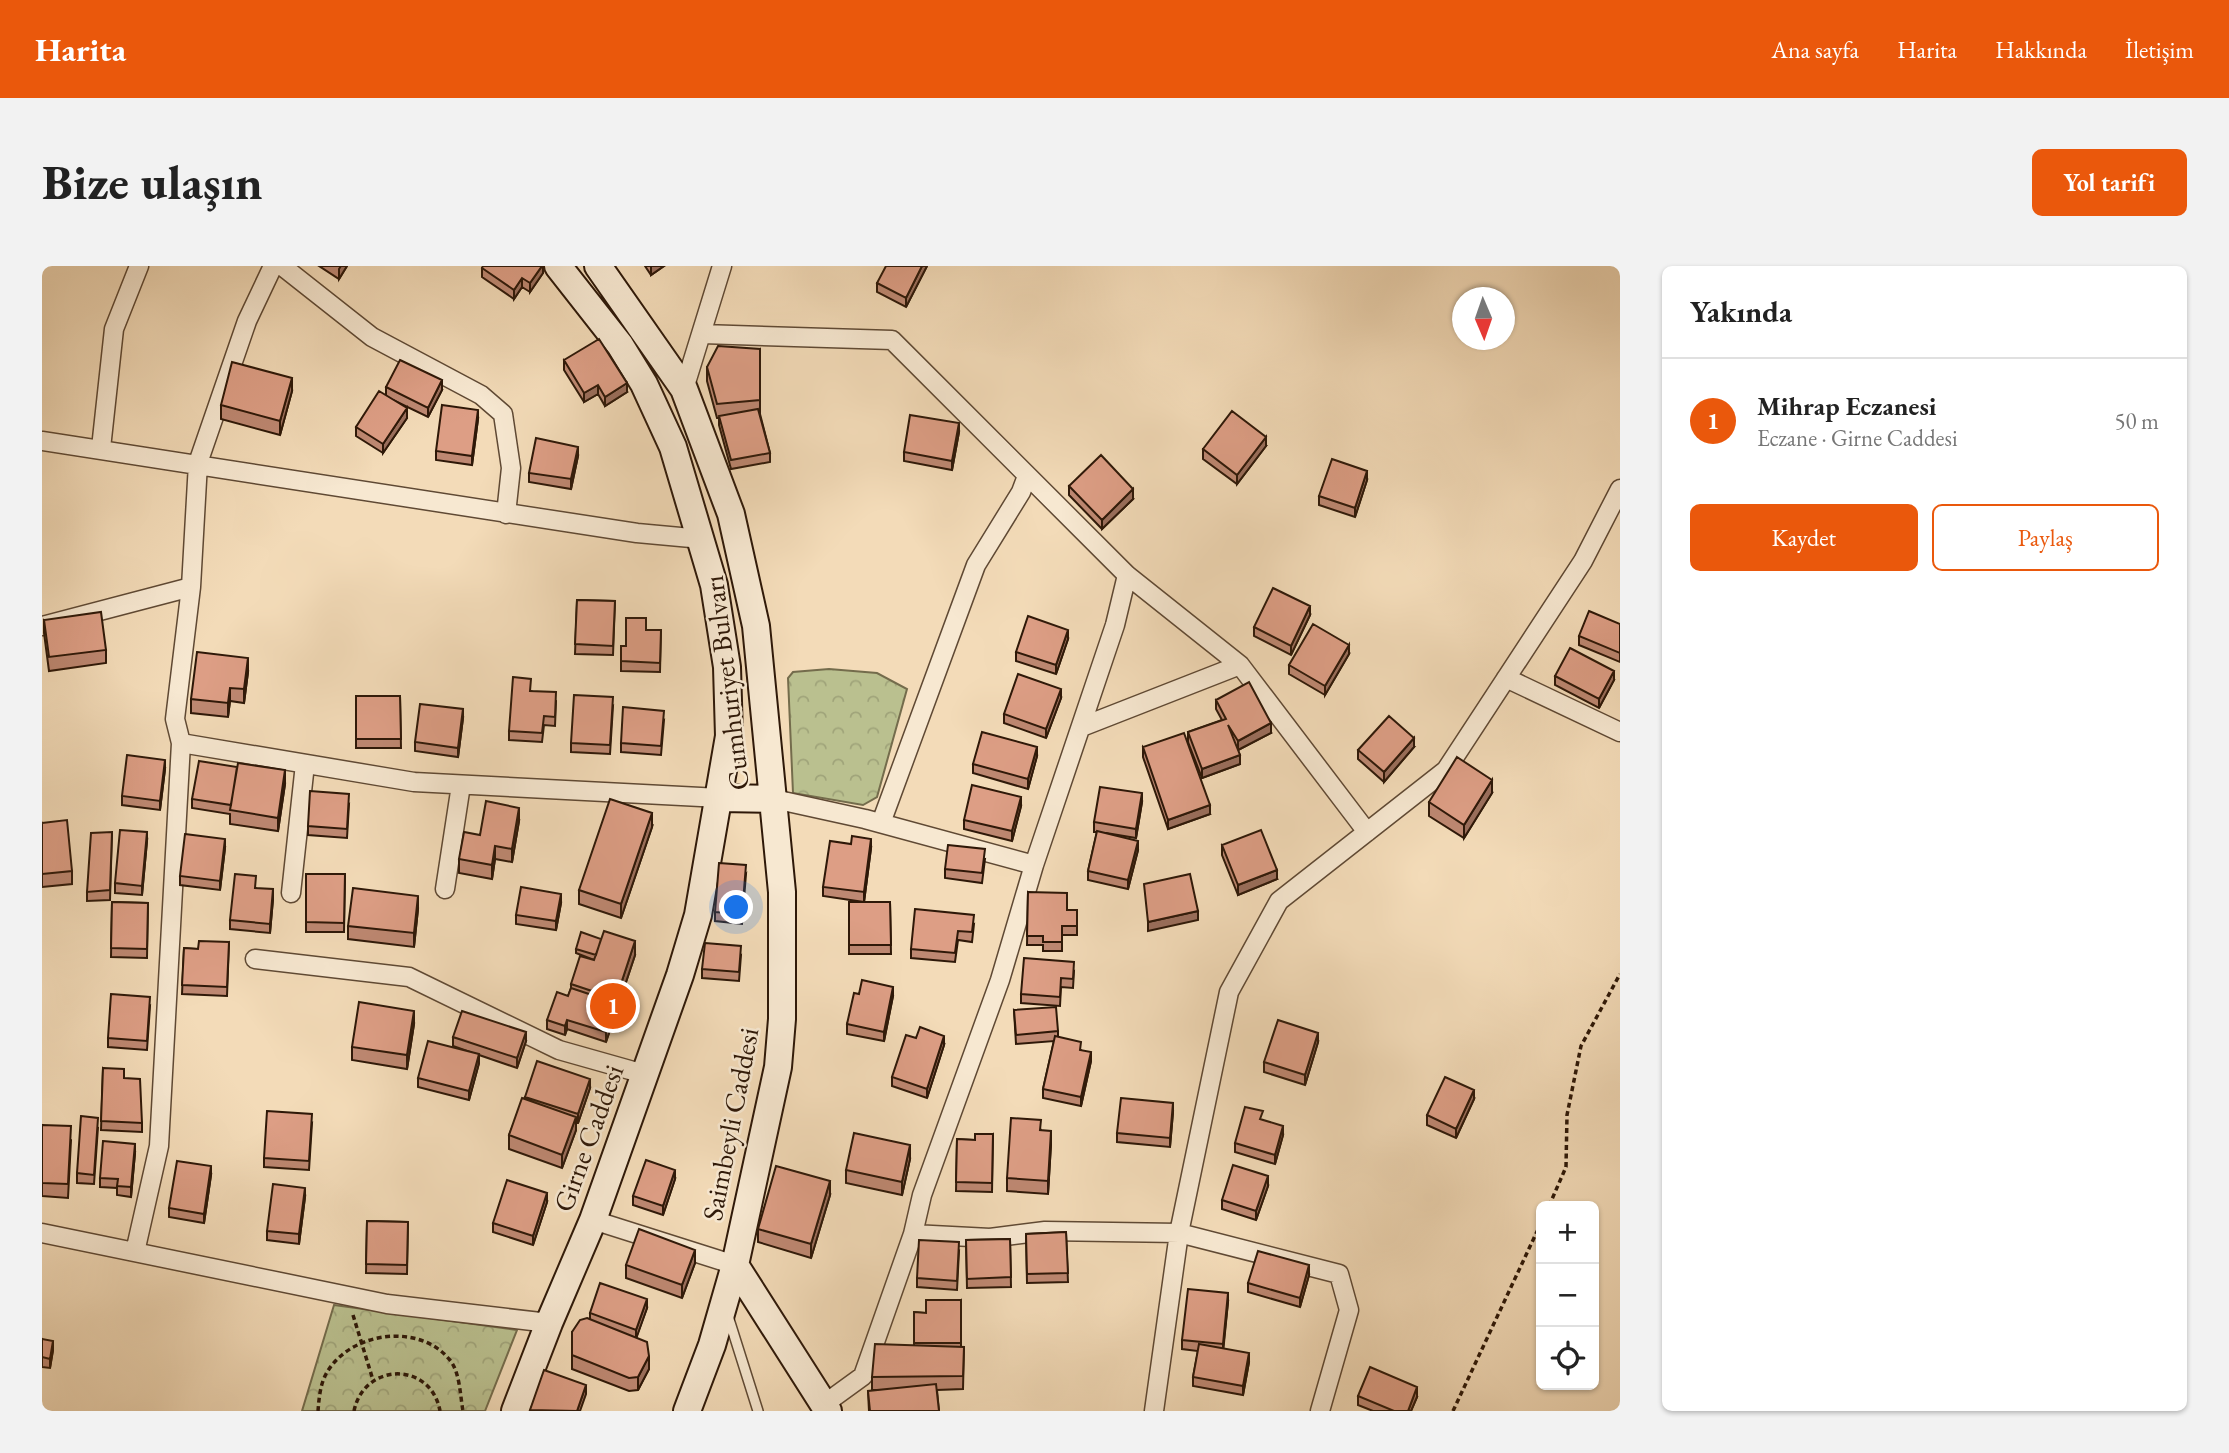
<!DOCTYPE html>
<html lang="tr">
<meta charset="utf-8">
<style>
:root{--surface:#fff;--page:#f2f2f2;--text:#222;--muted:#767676;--line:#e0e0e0;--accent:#ea580c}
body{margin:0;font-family:"EB Garamond",serif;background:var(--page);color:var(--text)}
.controls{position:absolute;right:21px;bottom:21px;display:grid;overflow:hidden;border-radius:10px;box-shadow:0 2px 5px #0004}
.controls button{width:63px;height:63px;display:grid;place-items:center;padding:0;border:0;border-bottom:2px solid var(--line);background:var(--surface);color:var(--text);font:35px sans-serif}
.compass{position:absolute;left:1410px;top:21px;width:63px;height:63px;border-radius:50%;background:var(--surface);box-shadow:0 2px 5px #0004;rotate:178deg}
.you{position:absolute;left:695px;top:642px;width:24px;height:24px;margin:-18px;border:5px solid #fff;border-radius:50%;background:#1a73e8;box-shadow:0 0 0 10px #1a73e833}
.badge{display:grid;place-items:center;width:46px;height:46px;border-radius:50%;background:var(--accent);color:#fff;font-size:23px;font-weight:700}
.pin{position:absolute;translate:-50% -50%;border:4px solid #fff;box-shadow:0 2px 7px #0006}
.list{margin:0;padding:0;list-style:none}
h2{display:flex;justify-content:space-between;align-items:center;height:91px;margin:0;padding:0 28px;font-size:30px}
h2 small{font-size:23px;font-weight:400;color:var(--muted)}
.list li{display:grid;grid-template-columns:46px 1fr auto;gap:21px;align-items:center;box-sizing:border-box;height:126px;padding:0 28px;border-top:2px solid var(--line)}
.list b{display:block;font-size:26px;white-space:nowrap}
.list p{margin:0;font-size:23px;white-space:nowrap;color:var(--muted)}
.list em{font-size:23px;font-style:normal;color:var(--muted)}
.actions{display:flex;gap:14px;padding:21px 28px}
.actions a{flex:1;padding:16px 0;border:2px solid var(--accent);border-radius:10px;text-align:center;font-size:24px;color:var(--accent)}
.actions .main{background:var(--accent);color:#fff}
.icon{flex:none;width:38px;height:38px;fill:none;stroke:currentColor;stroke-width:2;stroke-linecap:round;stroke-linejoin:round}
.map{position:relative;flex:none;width:1578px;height:1145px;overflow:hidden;border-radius:10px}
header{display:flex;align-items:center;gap:42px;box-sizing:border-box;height:98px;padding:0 35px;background:var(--accent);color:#fff}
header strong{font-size:33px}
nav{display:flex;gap:38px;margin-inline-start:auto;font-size:24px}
.intro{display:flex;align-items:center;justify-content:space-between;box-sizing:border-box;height:168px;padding:0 42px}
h1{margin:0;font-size:49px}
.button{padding:18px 32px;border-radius:10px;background:var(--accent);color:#fff;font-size:24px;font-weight:700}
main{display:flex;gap:42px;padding:0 42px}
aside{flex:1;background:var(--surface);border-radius:10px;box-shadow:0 2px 5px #0004}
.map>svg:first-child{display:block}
.forest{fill:url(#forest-crowns);stroke:#746c4c;stroke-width:2}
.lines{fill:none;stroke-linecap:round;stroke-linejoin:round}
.lane-casing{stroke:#5f4934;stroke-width:12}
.street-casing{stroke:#5f4934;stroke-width:21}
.secondary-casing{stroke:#2e1808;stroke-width:30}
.path{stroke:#2e1808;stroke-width:3.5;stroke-dasharray:5 3.5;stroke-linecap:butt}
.lane{stroke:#f7e8d1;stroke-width:9}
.street{stroke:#f7e8d1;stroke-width:18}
.secondary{stroke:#f7e8d1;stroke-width:26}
.wall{fill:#be8872;stroke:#2e1808;stroke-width:2}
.shaded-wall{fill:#9b6f5d;stroke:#2e1808;stroke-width:2}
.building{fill:#dd9e85;stroke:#2e1808;stroke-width:2}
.labels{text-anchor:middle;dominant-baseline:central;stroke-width:5;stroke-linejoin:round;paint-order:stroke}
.street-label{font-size:28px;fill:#2e1808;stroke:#f7e8d1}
</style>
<header>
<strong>Harita</strong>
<nav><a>Ana sayfa</a><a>Harita</a><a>Hakkında</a><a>İletişim</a></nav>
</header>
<div class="intro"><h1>Bize ulaşın</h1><a class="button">Yol tarifi</a></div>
<main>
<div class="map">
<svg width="1578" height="1145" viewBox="0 0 1578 1145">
<defs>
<pattern id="forest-crowns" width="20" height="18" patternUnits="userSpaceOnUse" patternTransform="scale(1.75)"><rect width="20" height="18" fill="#bac08f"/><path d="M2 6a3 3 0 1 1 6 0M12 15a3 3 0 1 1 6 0" fill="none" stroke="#a0a47a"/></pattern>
</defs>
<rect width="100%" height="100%" fill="#f3dbb8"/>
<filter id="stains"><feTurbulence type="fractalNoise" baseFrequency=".00286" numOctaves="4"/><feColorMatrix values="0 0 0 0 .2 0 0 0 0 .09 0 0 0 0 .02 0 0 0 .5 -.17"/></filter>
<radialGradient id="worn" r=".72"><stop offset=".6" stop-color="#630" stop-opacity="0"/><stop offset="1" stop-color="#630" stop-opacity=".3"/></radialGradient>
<path class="forest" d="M787,403l48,4 30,16 -30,108 -14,8 -70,-12 -5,-115 5,-6z
M292,1039l183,25 -32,81h-183z"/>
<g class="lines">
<defs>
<path id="lane" d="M686,1050l30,95"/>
<path id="street" d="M240,0l90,71 109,58 22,19 8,54 -5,46
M660,68l190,6 235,235 113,90 127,167
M642,123l38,-123
M0,175l595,92 65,6
M59,182l13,-119 25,-63
M149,321l7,-124 49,-142 26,-55
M0,360l149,-39 -16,132 6,24 233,39 306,16
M1464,412l114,54
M1042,460l156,-61
M732,533l91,20 169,46
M839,557l95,-258 45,-73 6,-16
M403,623l16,-104
M249,627l14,-129
M213,693l154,18 150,73 85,24
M551,954l142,45
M0,967l345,71 162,19
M871,968l77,4 55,-7 134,2 160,41 10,36 -29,101
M93,986l24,-106 22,-403
M781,1139l40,-29 50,-142 9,-39 78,-215 34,-115 81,-240 12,-50
M1112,1145l25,-178 50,-241 50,-91 167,-131 137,-209 37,-72"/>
<path id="secondary" d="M556,0l86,123 47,125 25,112 26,266v127l-4,48 -43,198 -23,80 -25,66
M678,532l54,1
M693,999l93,146
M473,1145l34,-88 44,-103 87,-245 18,-60 31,-179 -2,-69 -13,-82 -41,-138 -29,-63 -24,-39 -62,-79"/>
</defs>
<use href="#lane" class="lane-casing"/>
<use href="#street" class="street-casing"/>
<use href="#secondary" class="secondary-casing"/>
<path class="path" d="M1507,940l17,-39 1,-52 14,-69 39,-72
M311,1049l20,65
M276,1145c1,-12 2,-26 8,-37 23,-42 92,-52 123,-15 11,12 11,36 14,52
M312,1145c10,-49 77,-50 86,0
M1411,1145l88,-188"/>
<use href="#lane" class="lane"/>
<use href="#street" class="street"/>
<use href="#secondary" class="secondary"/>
</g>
<path class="wall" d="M277,0h28l-8,13z
M501,0v7l-13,19 -8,-5 -8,12 -32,-22v-9z
M603,0h19l-13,9z
M885,0l-21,41 -29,-15v-9z
M718,83v65l10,39v9l-39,7 -12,-44v-7h-2l-10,-37v-14z
M522,94l63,32 -22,14 -7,-12 -14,8 -20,-32z
M344,121l56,3 -14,27 -35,-17 14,18 -24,35 -27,-17v-9l30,-31z
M250,125l-12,44 -59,-16v-14z
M436,153l-6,46 -36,-5v-9z
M917,166l-7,38 -48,-9v-9z
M1224,180l-29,38 -34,-25v-10z
M536,190l-7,33 -42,-7v-9z
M1325,214l-12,37 -36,-12v-9z
M1027,220l64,13 -31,30 -33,-34z
M535,334l38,1 -2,54 -38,-1z
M1268,349l-19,40 -37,-19v-9z
M2,354l62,30v13l-57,8 -5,-38z
M1578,358v38l-41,-17v-9z
M604,364h15l-1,42 -39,-1v-25h5z
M1026,373l-12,35 -40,-13v-9z
M1307,388l-24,41 -36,-21v-9z
M206,406l-4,31 -14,-2 -2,16 -37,-4v-14z
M1513,410l59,4 -15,28 -44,-23z
M489,425l25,10 -1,25 -11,-1 -2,17 -33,-2v-9z
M314,430h44l1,52h-45z
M1019,432l-15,40 -42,-15v-9z
M1174,434l55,33 -33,17 2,14 -38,14 -14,-36v-10l34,-12 -6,-11z
M571,440l-3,48 -39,-2v-9z
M421,452l-5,39 -43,-6v-9z
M622,454l-3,35 -40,-3v-9z
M1101,481l67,67 -42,15 -25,-72z
M1372,481l-30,35 -26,-23v-9z
M995,490l-9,33 -55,-16v-9z
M123,503l-5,41 -38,-5v-9z
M243,518l-7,47 -48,-7v-10l-38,-6v-9z
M1450,527l-28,45 -35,-22v-14z
M1100,536l-6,36 -30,-5 32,17 -10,39 -40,-9v-9l9,-39h-3v-10z
M307,538l-2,34 -39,-3v-9z
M979,540l-9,35 -48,-12v-9z
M477,555l-7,41 -17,-3 -3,20 -33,-6v-14z
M0,557l30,48v13l-30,3z
M610,561l-31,91 -42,-14v-14z
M70,566l-2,68 -23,1v-9z
M105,575l-5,54 -27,-2v-10z
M1180,579l55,34 -39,16 -16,-40z
M183,582l-5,42 -40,-5v-9z
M829,582l-7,54 -41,-6v-9z
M943,593l-3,24 -37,-5v-9z
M264,608h39l-1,58h-38z
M704,608l-4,50 -27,-3v-9z
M214,622l17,11 -3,34 -40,-4v-9z
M986,626l39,18h10v25h-15v16h-19v-6h-16z
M70,636l36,1 -1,55 -36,-1z
M807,636h41l1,52h-42z
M519,637l-5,27 -40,-6v-9z
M376,643l-4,38 -66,-8v-13z
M932,658l-2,18 -14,-2 -3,22 -44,-4v-9z
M187,676l-2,54 -45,-2 2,-46 14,1z
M534,683l59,6 -29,87 -39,-13 -2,6 -18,-6v-9l21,-24 3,-8v-4l23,-24 -18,-7z
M699,689l-2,26 -37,-3v-9z
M1032,705l-1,17 -12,-1 -1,19 -39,-3v-9z
M817,728l34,2 -9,45 -37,-7v-10z
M108,740l-3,44 -39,-3v-9z
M972,744l44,21v6l23,13 10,11 -10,45 -38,-8v-9l11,-48 -38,3z
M372,758l-7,45 -55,-9v-13z
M411,771l73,4 -9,27 -38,-13v8l-10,37 -51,-13v-9l52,-26 -17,-6z
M1276,776l-13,43 -41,-13v-10z
M902,779l-17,53 -35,-12v-9z
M61,802l21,10 18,45v9l-41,-2z
M548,822l-12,35h-2v7l-14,38 -53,-19v-14l16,-38z
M1432,833l-18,39 -29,-13v-10z
M1131,846l-3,35 -53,-5v-9z
M270,857l-3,47 -45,-3v-9z
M0,859l29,15 -3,58 -26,-2z
M56,861l-4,57 -17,-1v-10z
M999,864l10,14 -3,50 -41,-3v-13z
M951,868l-1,58 -36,-1 1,-52 18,1z
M1241,869l-8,29 -40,-12v-9z
M93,887l-4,44 -14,-2v-7l-17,-1v-9z
M868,893l-8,36 -56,-12v-13z
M169,909l-7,48 -35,-6v-9z
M633,913l-12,36 -30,-10v-9z
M1226,920l-12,34 -34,-11v-9z
M788,929l-19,63 -53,-16v-13z
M263,931l-6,47 -32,-4v-9z
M505,936l-14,43 -40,-13v-9z
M325,955l41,1 -1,52 -41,-1z
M1024,966l2,50 -41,1 -1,-49z
M968,973l1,48 -44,1 -1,-48z
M917,985l-2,39 -40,-3v-9z
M653,997l-13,35 -56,-20v-13z
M1267,1009l-9,32 -52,-15v-9z
M919,1034v47l3,1 -1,41 -26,1 2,21h-70l-1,-20 11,-1h-7v-13l42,-31v-34l12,1z
M1186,1036l-5,47 26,13 -6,33 -50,-9v-9l5,-26 -16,-2v-9z
M605,1042l-11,30 13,31 -11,21 -9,1 -57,-22v-37l18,-13v-6z
M0,1073l11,11 -3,18 -8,-1z
M1316,1130l59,1 -6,14h-38l-15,-6z"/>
<path class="shaded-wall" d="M299,0h6l-8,13v-10z
M500,0h1v7l-13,19v-9z
M609,0h13l-13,9z
M880,0h5l-21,41v-9z
M480,12v9l-8,12v-9z
M250,112v13l-12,44v-14z
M400,114v10l-14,27v-9z
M585,117v9l-22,14v-9z
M556,119v9l-14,8v-9z
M365,142v10l-24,35v-9z
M436,144v9l-6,46v-9z
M917,157v9l-7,38v-9z
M1224,171v9l-29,38v-9z
M536,181v9l-7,33v-10z
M1325,205v9l-12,37v-9z
M1091,223v10l-31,30v-9z
M1268,340v9l-19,40v-9z
M1026,364v9l-12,35v-9z
M1307,379v9l-24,41v-9z
M206,392v14l-4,31v-14z
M1572,405v9l-15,28v-9z
M188,422v13l-2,16v-14z
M1019,423v9l-15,40v-9z
M421,443v9l-5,39v-9z
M1229,457v10l-33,17v-9z
M1372,472v9l-30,35v-10z
M995,481v9l-9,33v-10z
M1198,489v9l-38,14v-9z
M123,494v9l-5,41v-9z
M243,504v14l-7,47v-13z
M1450,514v13l-28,45v-13z
M1100,527v9l-6,36v-9z
M979,531v9l-9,35v-10z
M1168,539v9l-42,15v-9z
M477,542v13l-7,41v-13z
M610,547v14l-31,91v-14z
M105,566v9l-5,54v-9z
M183,573v9l-5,42v-9z
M829,573v9l-7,54v-10z
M1096,575v9l-10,39v-9z
M453,580v13l-3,20v-14z
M1235,604v9l-39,16v-10z
M231,623v10l-3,34v-9z
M519,628v9l-5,27v-9z
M376,630v13l-4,38v-14z
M1156,645v9l-50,11v-9z
M593,675v14l-19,57v-13z
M851,721v9l-9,45v-9z
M574,737v9l-10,30v-10z
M372,745v13l-7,45v-14z
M525,754v9l-2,6v-9z
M484,766v9l-9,27v-10z
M1276,767v9l-13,43v-10z
M902,770v9l-17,53v-9z
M1049,786v9l-10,45v-9z
M437,788v9l-10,37v-9z
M548,813v9l-12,35v-9z
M1432,824v9l-18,39v-9z
M1131,837v9l-3,35v-9z
M534,851v13l-14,38v-13z
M1241,860v9l-8,29v-9z
M1009,865v13l-3,50v-13z
M93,878v9l-4,44v-10z
M868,879v14l-8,36v-13z
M169,900v9l-7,48v-9z
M633,904v9l-12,36v-9z
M1226,910v10l-12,34v-9z
M788,915v14l-19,63v-14z
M263,922v9l-6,47v-10z
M505,927v9l-14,43v-9z
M653,984v13l-13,35v-13z
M1267,999v10l-9,32v-9z
M1186,1027v9l-5,51v-9z
M605,1033v9l-11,31v-9z
M11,1075v9l-3,18v-9z
M1207,1087v9l-6,33v-9z
M607,1090v13l-11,21v-13z
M544,1119v9l-6,17h-3z
M1375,1121v10l-6,14h-3z"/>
<path class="building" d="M441,0h59l-12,17 -8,-5 -8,12 -32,-22z
M844,0h36l-16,32 -29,-15z
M557,73l28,44 -22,14 -7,-12 -14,8 -20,-33z
M676,80l42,3v51l-43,4 -10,-37z
M358,94l42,20 -14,28 -42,-21z
M190,96l60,16 -12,43 -59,-16z
M337,125l28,17 -24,36 -27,-17z
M400,139l36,5 -6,46 -36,-5z
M716,143l12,44 -39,7 -12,-44z
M1190,145l34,26 -29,38 -34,-26z
M868,149l49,8 -7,38 -48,-9z
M494,172l42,9 -7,32 -42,-6z
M1059,189l32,34 -31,31 -33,-34z
M1290,193l35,12 -12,37 -36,-12z
M1231,322l37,18 -19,40 -37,-19z
M535,334l38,1 -2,45 -38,-2z
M1547,345l31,13v29l-41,-17z
M59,346l5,38 -57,7 -5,-37z
M986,350l40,14 -12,35 -40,-13z
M584,352h20v12h15l-1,33 -39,-2v-15h5z
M1271,358l36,21 -24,41 -36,-21z
M1528,382l44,23 -15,28 -44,-23z
M155,386l51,6 -4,31 -14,-1 -2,15 -37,-4z
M976,408l43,15 -15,40 -42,-15z
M471,411l18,2 -1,12 26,1 -1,25 -11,-1 -2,17 -33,-2z
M1207,416l22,41 -33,18 -10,-16 12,30 -38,14 -14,-37 38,-13 -10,-19z
M532,429l39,2 -3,48 -39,-2z
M314,430h44l1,43h-45z
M378,438l43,5 -5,39 -43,-6z
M581,441l41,4 -3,35 -40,-3z
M1347,450l25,22 -30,34 -26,-22z
M940,466l55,15 -9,32 -55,-15z
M1142,467l26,72 -42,15 -25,-73z
M85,489l38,5 -5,41 -38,-5z
M1415,491l35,23 -28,45 -35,-23z
M157,495l38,6 -6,38 -39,-6z
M196,497l47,7 -7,48 -48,-8z
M930,519l49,12 -9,34 -48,-11z
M1058,521l42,6 -6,36 -42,-7z
M268,525l39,3 -2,35 -39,-3z
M568,533l42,14 -31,91 -42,-14z
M444,535l33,7 -7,41 -17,-3 -3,19 -33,-6 5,-27 16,3z
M25,554l5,51 -30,3v-51z
M78,564l27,2 -5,54 -27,-3z
M1219,564l16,40 -39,15 -16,-40z
M1055,565l41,10 -10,39 -40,-9z
M70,566l-2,58 -23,2 4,-59z
M143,568l40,5 -5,42 -40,-5z
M810,570l19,3 -7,53 -41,-5 7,-46 21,3z
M906,579l37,4 -3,24 -37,-4z
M677,597l27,2 -4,49 -27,-2z
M193,608l21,2 -1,12 18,1 -3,35 -40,-4z
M264,608h39l-1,49 -38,-1z
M1148,608l8,37 -50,11 -4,-38z
M479,621l40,7 -5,27 -40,-6z
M311,622l65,8 -4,37 -66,-7z
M986,626l39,1v17h10v16h-15v16h-19v-6h-16z
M70,636l36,1 -1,46 -36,-1z
M807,636h41l1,43h-42z
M873,643l59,6 -2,17 -14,-1 -3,22 -44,-4z
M562,665l31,10 -19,58 -45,-15 9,-28 14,4z
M539,666l20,7 -5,16 -20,-6z
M157,675l30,1 -2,45 -45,-2 2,-37 14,1z
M663,677l36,3 -2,26 -37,-3z
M982,692l50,4 -1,17 -12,-1 -1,19 -39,-3z
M820,714l31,7 -9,45 -37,-8 7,-31 5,1z
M529,722l45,15 -10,29 -39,-12 -2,6 -18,-6 10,-28 11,4z
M69,728l39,3 -3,44 -39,-3z
M317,736l55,9 -7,44 -55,-8z
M1014,741l2,24 -42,4 -2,-25z
M420,745l64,21 -9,26 -64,-21z
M1236,754l40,13 -13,42 -41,-13z
M878,761l24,9 -17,53 -35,-12 14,-42 10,3z
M1013,770l26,6 -1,8 11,2 -10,45 -38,-8z
M386,775l51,13 -10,37 -51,-13z
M495,795l53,18 -12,35 -53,-17z
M61,802l21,1v9l16,1 2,44 -41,-2z
M1403,811l29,13 -18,39 -29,-14z
M480,832l54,19 -14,38 -53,-20z
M1079,832l52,5 -3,35 -53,-5z
M1203,841l18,4 -3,8 23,7 -8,29 -40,-12z
M225,845l45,3 -3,47 -45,-3z
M39,850l17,2 -4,57 -17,-2z
M969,852l30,2 -1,10 11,1 -3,50 -41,-3z
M0,859l29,1 -3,58 -26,-1z
M812,867l56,12 -8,37 -56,-12z
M933,868h18l-1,49 -36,-1 1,-43 18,1z
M61,875l32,3 -4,43 -14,-1 1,-7 -18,-1z
M604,894l29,10 -12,36 -30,-10z
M135,895l34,5 -7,48 -35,-6z
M1191,899l35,11 -12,35 -34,-11z
M734,900l54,15 -19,63 -53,-15z
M465,914l40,13 -14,43 -40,-13z
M231,918l32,4 -6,46 -32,-3z
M325,955l41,1 -1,43 -41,-1z
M597,963l56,21 -13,35 -56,-20z
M1024,966l2,41 -41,1 -1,-40z
M968,973l1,38 -44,2 -1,-39z
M877,974l40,2 -2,39 -40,-3z
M1216,985l51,14 -9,33 -52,-15z
M558,1017l47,16 -11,31 -46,-17z
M1146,1023l40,4 -5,51 -41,-4z
M884,1034h35v43h-47v-31l12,1z
M545,1052l60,24 2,14 -11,21 -9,1 -57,-23v-23l8,-12z
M0,1073l11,2 -3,18 -8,-2z
M833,1078l89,3 -1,29 -91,1z
M1157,1078l50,9 -6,33 -50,-9z
M1328,1101l47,20 -9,24h-14l-36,-15z
M502,1104l42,15 -9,26 -47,-1z
M894,1118l3,27h-69l-2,-20z"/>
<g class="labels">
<g class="street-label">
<text transform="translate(684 417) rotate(-97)">Cumhuriyet Bulvarı</text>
<text transform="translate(688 858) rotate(-79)">Saimbeyli Caddesi</text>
<text transform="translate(546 872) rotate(-70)">Girne Caddesi</text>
</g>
</g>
<rect width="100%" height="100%" filter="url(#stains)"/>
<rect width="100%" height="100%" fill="url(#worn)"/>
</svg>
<div class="controls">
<button>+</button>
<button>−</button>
<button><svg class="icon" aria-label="locate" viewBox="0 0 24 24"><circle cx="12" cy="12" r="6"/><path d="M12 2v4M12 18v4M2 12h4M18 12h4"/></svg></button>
</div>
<svg class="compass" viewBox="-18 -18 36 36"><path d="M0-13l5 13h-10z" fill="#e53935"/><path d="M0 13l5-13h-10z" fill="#767676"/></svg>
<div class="you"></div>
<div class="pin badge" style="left:571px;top:740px">1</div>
</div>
<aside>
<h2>Yakında<small></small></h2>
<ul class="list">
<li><span class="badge">1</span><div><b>Mihrap Eczanesi</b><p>Eczane · Girne Caddesi</p></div><em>50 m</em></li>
</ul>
<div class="actions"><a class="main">Kaydet</a><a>Paylaş</a></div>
</aside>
</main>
